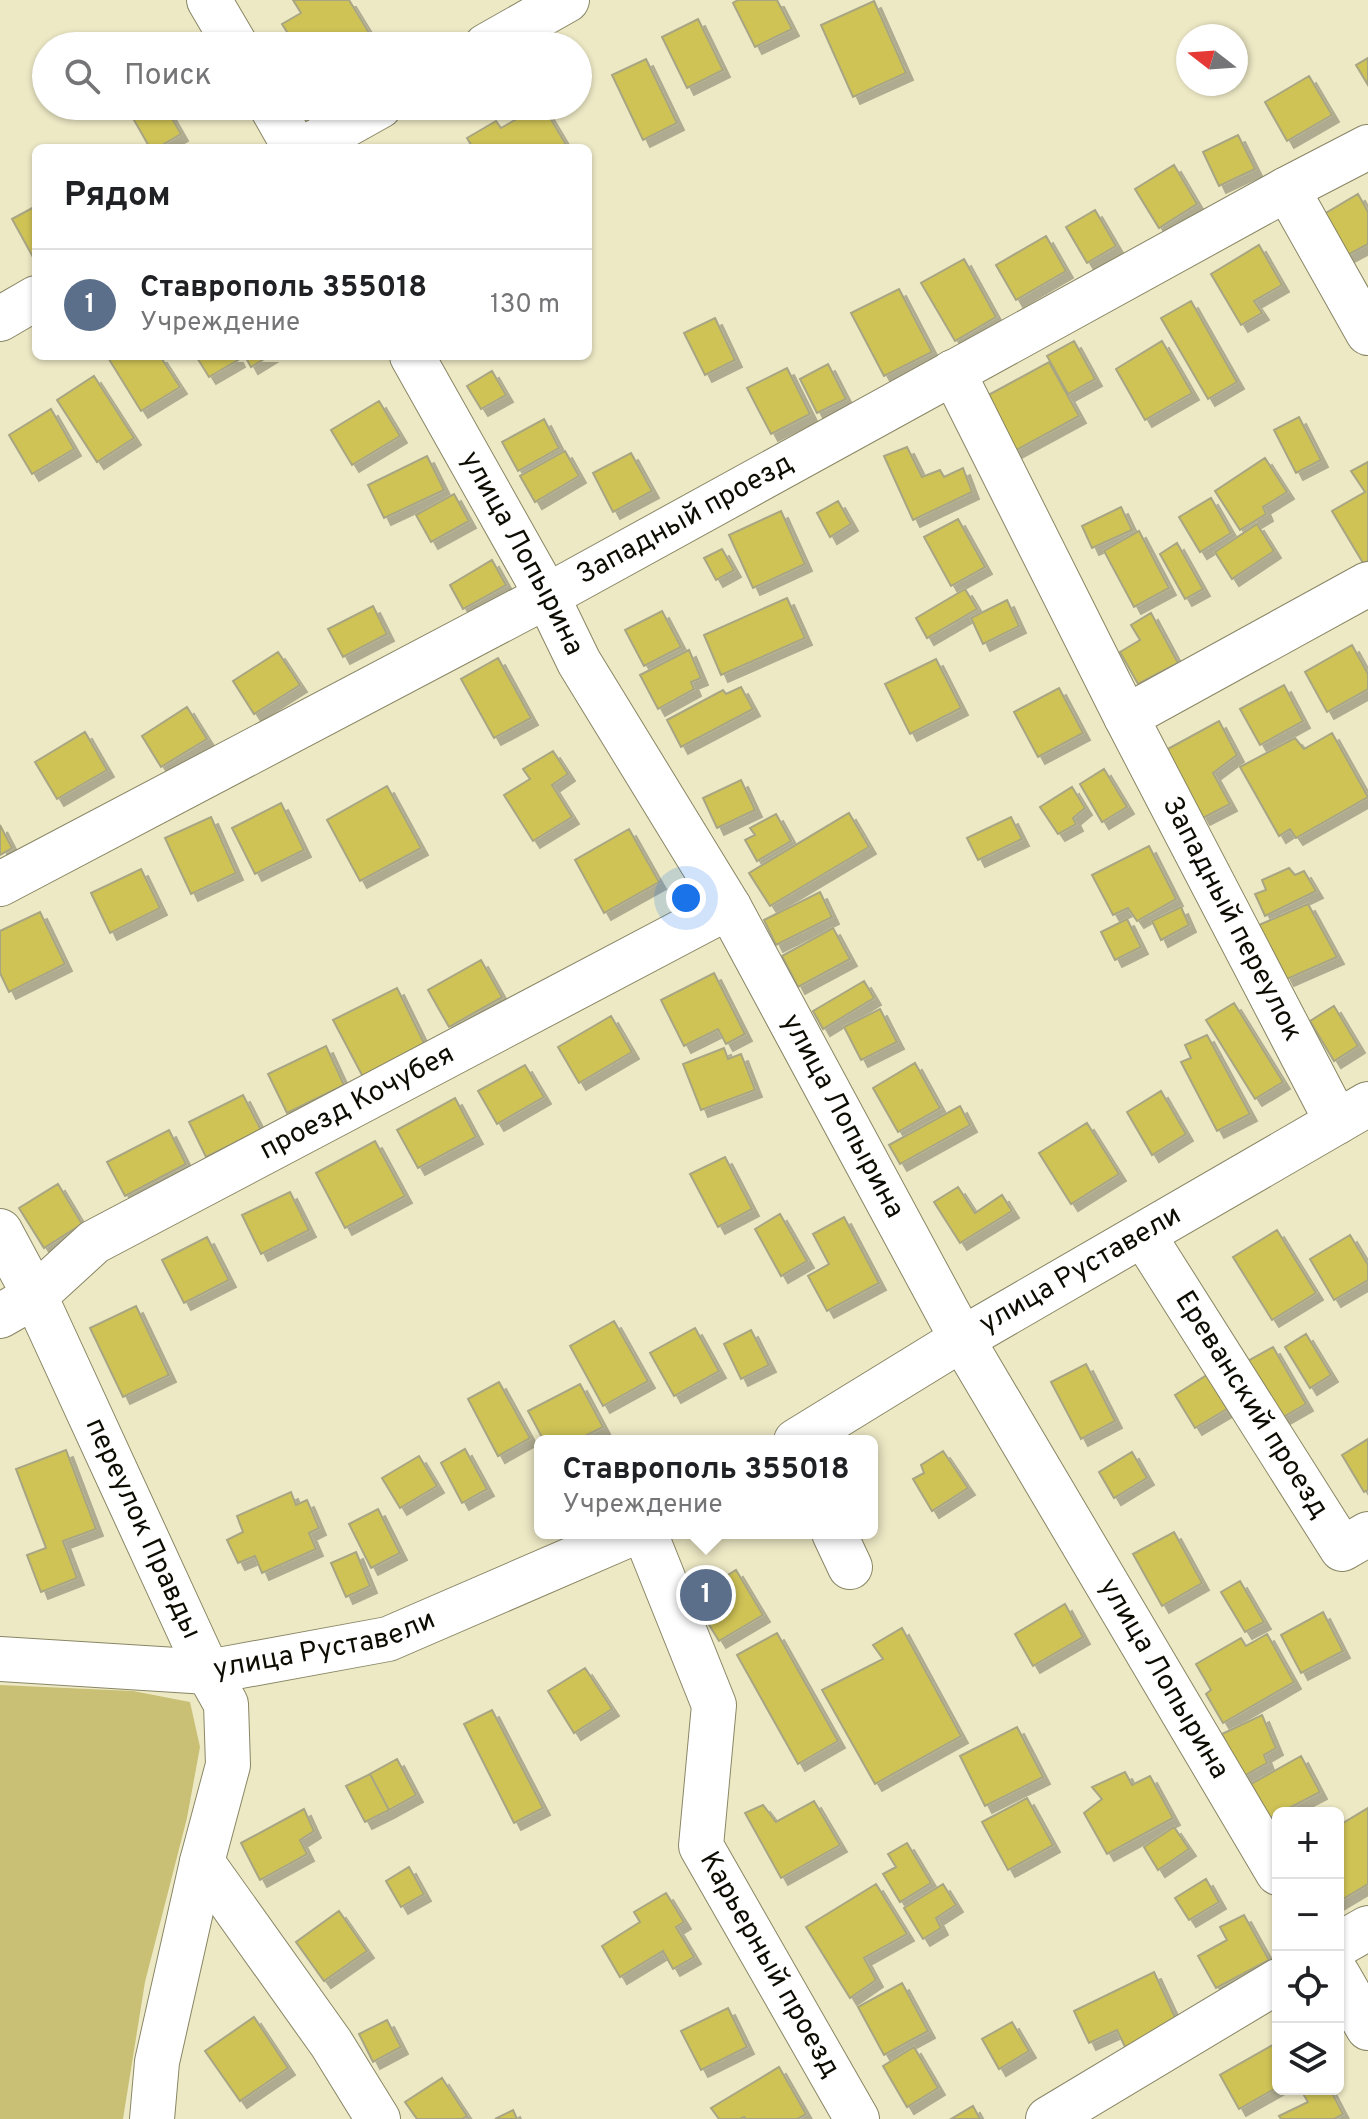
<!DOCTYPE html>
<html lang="ru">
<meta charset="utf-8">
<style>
:root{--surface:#fff;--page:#f6f6f6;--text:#202124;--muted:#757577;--line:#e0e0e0;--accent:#1a73e8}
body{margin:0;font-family:Overpass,sans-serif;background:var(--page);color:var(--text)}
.controls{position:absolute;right:24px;bottom:24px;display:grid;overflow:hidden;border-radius:12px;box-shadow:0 2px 6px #0004}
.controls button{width:72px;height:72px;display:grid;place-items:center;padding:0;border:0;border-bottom:2px solid var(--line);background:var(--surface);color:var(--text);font:40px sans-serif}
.compass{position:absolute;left:1176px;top:24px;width:72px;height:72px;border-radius:50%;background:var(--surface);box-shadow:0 2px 6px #0004;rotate:287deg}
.you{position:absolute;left:686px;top:898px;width:28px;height:28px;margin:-20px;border:6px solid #fff;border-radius:50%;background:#1a73e8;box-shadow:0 0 0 12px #1a73e833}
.badge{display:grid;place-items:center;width:52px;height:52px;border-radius:50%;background:var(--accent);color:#fff;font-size:26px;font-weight:700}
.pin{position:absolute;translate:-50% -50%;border:4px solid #fff;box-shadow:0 2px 8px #0006}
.popup{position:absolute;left:534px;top:1435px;width:344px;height:104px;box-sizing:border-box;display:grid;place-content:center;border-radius:12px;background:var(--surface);filter:drop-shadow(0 2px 6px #0005);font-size:26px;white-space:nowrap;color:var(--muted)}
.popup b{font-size:30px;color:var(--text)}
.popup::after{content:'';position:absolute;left:50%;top:100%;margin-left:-16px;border:16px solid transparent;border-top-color:var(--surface)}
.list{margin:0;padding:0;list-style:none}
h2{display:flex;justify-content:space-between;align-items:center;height:104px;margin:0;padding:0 32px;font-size:34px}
h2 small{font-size:26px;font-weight:400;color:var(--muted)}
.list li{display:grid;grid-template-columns:52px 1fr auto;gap:24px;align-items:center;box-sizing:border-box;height:112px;padding:0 32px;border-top:2px solid var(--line)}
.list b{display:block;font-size:30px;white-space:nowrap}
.list p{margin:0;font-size:26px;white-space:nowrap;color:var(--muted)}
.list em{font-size:26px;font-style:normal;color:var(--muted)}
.icon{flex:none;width:44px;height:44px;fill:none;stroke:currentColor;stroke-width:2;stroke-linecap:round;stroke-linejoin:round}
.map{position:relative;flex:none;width:1368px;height:2119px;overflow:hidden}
.search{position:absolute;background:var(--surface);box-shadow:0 2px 6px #0004;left:32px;top:32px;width:560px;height:88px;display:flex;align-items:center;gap:20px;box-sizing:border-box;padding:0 28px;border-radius:44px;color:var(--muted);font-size:30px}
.panel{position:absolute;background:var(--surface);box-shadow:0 2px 6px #0004;left:32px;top:144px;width:560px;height:216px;border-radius:12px}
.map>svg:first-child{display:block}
.green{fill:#c9c076}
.building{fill:#cfc357;stroke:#a8a583;stroke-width:2;filter:url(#shadow)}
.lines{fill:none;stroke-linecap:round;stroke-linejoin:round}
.minor-casing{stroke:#898665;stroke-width:46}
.minor{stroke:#fff;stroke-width:44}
.labels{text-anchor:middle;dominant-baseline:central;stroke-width:8;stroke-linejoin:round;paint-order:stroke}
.street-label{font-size:28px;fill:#0e0d03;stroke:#ede9c5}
</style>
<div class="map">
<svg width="1368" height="2119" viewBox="0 0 1368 2119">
<defs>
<filter id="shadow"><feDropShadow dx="7" dy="7" stdDeviation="0" flood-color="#0004"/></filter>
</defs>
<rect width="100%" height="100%" fill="#ede9c5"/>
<path class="green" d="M0,1685l133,6 57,11 10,45 -13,71 -42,164 -22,137h-123z"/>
<path class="building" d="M293,0h56l22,36 -16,10h-35l-4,-7 -11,7h-9l-14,-22 19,-11z
M738,0h39l15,29 -37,18 -22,-44z
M874,1l32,72 -53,24 -32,-72z
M698,19l25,51 -36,18 -25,-51z
M1368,58v27l-12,-20z
M646,59l31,64 -34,17 -31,-65z
M1309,76l23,39 -45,26 -22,-39z
M126,106h39l16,28 -24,14h-7z
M296,106h38l-31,15z
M539,106h4l25,42h-95l-6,-10 29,-17 5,7z
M1238,135l17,34 -36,17 -16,-34z
M1174,165l23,39 -38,24 -24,-39z
M1358,194l10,18v32l-26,14 -23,-41z
M36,206v49l-3,2 -21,-38z
M1095,210l21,36 -29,17 -21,-36z
M1046,236l20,35 -50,29 -20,-35z
M1259,245l23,40 -28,16 8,12 -21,12 -30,-51z
M964,259l32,58 -41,24 -34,-58z
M899,289l33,63 -48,24 -33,-63z
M1191,301l46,81 -29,17 -47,-81z
M715,318l20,42 -30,15 -21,-42z
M1074,341l21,38 -27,15 -21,-38z
M1162,341l30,52 -47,27 -29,-51z
M107,356h53l20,31 -39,24z
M196,356h40l2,4 -29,17z
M245,356h24l-18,11z
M1049,362l30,54 -66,36 -30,-54z
M828,364l18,35 -29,14 -17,-34z
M787,368l23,46 -39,20 -24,-46z
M492,371l14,24 -25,14 -14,-23z
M94,376l40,62 -37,24 -40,-62z
M379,401l21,35 -48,29 -21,-35z
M51,409l23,40 -42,25 -23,-39z
M1299,417l22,43 -25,13 -22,-43z
M544,419l15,29 -41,23 -16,-29z
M907,447l15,30 18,-7 4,7 19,-9 9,24 -59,28 -29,-64z
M565,451l14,25 -44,26 -15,-26z
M631,453l21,38 -39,21 -20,-39z
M427,456l17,34 -60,28 -16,-33z
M1265,458l22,34 -24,15 3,7 -26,16 -25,-39z
M1368,462v99l-5,2 -31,-52 33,-19 -14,-21z
M454,494l15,27 -38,21 -15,-27z
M1211,498l20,35 -31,19 -21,-35z
M838,501l13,23 -21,13 -13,-24z
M1121,507l11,23 -40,18 -10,-22z
M781,511l24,53 -52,24 -24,-53z
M958,519l27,48 -34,19 -27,-49z
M1257,524l17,27 -42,28 -17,-27z
M1139,531l30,57 -35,19 -30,-56z
M1177,543l26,46 -18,10 -25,-45z
M722,549l12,21 -18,10 -12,-22z
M492,560l14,25 -43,24 -13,-24z
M965,589l12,20 -50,29 -11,-20z
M787,598l18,40 -84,37 -17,-40z
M1007,600l12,26 -36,18 -12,-26z
M373,606l14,28 -44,23 -15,-28z
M662,611l19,36 -37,19 -19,-36z
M1151,613l27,50 -40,21 -18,-32 20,-12 -9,-15z
M1352,645l16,29v15l-41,23 -22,-40z
M689,650l12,28 -10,4 3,7 -36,20 -18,-34z
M278,652l22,33 -46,29 -21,-33z
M498,658l33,60 -37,20 -33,-59z
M936,659l25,49 -51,26 -25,-50z
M1284,685l19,36 -43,24 -20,-36z
M741,687l12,22 -72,38 -14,-27 56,-30 3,4z
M1059,688l24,45 -45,24 -24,-45z
M187,707l20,32 -46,28 -19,-31z
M1219,721l18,34 -24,18 17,31 -27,14 -37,-68z
M85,732l22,38 -50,29 -22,-37z
M1332,733l36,64 -72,41 -6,-9 -11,7 -39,-69 55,-29 9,11z
M553,751l15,23 -16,11 20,32 -39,24 -29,-46 26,-16 -7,-10z
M1104,769l23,38 -25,15 -22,-38z
M741,780l14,30 -38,18 -14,-30z
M387,786l34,62 -61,33 -33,-61z
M1072,787l13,21 -12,10 3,6 -18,10 -18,-27z
M281,803l23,47 -49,24 -23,-46z
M849,813l20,34 -99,59 -21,-33z
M776,814l15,27 -34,20 -12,-21 10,-5 -5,-7z
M211,817l25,56 -45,21 -26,-56z
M1011,817l11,22 -44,21 -11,-22z
M0,825l12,23 -12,7z
M629,829l30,53 -55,31 -29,-53z
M1149,846l27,53 -39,22 -9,-13 -15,7 -21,-40z
M1289,868l6,7 9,-4 12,20 -51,25 -10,-22 11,-4 -4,-10z
M141,869l19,39 -50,25 -19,-40z
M820,892l12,25 -56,28 -12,-25z
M1308,904l29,53 -50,22 -28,-54z
M1181,907l8,18 -28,15 -9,-19z
M40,912l25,52 -56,28 -9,-19v-42z
M1127,919l14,28 -26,13 -14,-28z
M833,928l17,31 -52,28 -16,-31z
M481,960l21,37 -53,30 -21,-37z
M714,973l31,61 -19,10 -8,-15 -34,17 -23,-46z
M864,981l10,17 -51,31 -10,-18z
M397,988l28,57 -62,32 -30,-57z
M1234,1003l49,79 -28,17 -49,-79z
M1334,1006l24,40 -24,15 -24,-40z
M880,1009l17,33 -36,18 -17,-33z
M611,1016l21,36 -53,31 -21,-36z
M1207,1035l43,79 -33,17 -36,-69 10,-4 -6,-13z
M326,1046l18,39 -57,28 -19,-39z
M724,1048l4,11 13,-5 14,36 -54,20 -18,-46z
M915,1063l25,45 -42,24 -25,-44z
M525,1065l19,32 -47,27 -19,-33z
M1161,1091l25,43 -34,21 -25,-43z
M243,1095l18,35 -55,27 -17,-35z
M455,1098l21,39 -58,31 -21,-38z
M960,1106l10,19 -70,39 -11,-19z
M1087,1123l32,51 -48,30 -32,-51z
M169,1130l17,34 -61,32 -18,-34z
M375,1141l30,55 -60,32 -29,-55z
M725,1157l27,52 -34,18 -28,-53z
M58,1184l24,40 -38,24 -25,-40z
M958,1187l17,26 27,-18 10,16 -52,32 -26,-41z
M290,1192l19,38 -48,24 -19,-39z
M780,1214l27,47 -26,15 -26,-47z
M844,1217l35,66 -52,28 -19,-35 21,-12 -16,-30z
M1277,1230l39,63 -44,27 -39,-63z
M1350,1235l18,30v15l-34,20 -24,-41z
M207,1237l22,43 -45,23 -22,-43z
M136,1306l33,69 -46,22 -33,-69z
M614,1321l34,60 -45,25 -33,-60z
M695,1328l24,43 -45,25 -24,-43z
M751,1330l18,35 -28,14 -17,-35z
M1306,1334l25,41 -21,13 -25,-41z
M1273,1347l33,57 -28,16 -32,-58z
M1086,1364l29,57 -34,18 -30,-57z
M1207,1375l20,34 -32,19 -20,-33z
M499,1382l31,56 -32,18 -30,-57z
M580,1384l23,43 -28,14h-31l-16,-30z
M1368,1439v51l-4,2 -22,-37z
M465,1449l22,40 -25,14 -21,-40z
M66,1450l30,79 -33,12 14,37 -36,14 -14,-37 19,-7 -30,-79z
M943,1451l25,37 -36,23 -19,-32 11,-6 -3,-8z
M1132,1452l15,26 -33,20 -15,-26z
M419,1456l18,30 -37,22 -18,-30z
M291,1492l5,13 11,-5 12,28 -10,5 7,16 -54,24 -7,-17 -17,7 -11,-23 16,-8 -6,-16z
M378,1509l22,44 -29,15 -22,-44z
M1174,1532l28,51 -40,23 -29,-52z
M356,1552l14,34 -24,11 -15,-34z
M736,1570l27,45 -44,26 -27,-44 5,-4 -7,-8 14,-8 6,9z
M1240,1581l24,41 -19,10 -24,-40z
M1065,1604l18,33 -50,29 -18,-32z
M1323,1612l20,39 -42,22 -20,-38z
M902,1628l59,108 -86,48 -53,-94 61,-31 -10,-14z
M777,1633l61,108 -40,23 -61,-109z
M1267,1634l27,48 -71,41 -17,-29 5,-4 -15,-26 45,-26 5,8z
M585,1668l27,41 -38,24 -26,-42z
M492,1710l51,98 -29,15 -50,-99z
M1262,1715l14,33 -12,7 3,8 -25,14 -20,-43z
M1017,1727l26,50 -58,29 -25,-50z
M1301,1756l19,36 -50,26 -19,-34z
M397,1759l19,36 -27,15 -19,-36z
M1125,1772l7,13 18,-9 23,42 -66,36 -23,-41 18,-14 -10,-12z
M370,1774l19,36 -24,12 -19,-36z
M1027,1798l26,47 -45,25 -26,-48z
M814,1801l26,44 -59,33 -36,-65 18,-8 13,17z
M1368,1808v76l-30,18v-76z
M304,1809l10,22 -14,9 7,14 -47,26 -19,-37z
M1174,1827l15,22 -31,21 -14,-23z
M907,1843l24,40 -31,19 -17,-28 13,-7 -8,-13z
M409,1867l15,27 -23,13 -15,-26z
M1206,1879l13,23 -30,18 -14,-22z
M876,1884l31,50 -43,24 12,22 -26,18 -44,-71z
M943,1884l13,21 -20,13 5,10 -18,11 -19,-31z
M666,1893l18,29 -8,5 18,30 -21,12 -10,-18 -43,26 -18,-31 38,-24 -6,-10z
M339,1911l28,40 -43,30 -28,-39z
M1244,1915l25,45 -53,28 -18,-32 29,-16 -7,-13z
M1154,1972l26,56 -52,25 -11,-23 -28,13 -15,-32z
M902,1983l26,48 -44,24 -26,-48z
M728,2008l19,39 -46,23 -20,-39z
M254,2017l34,51 -48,33 -35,-50z
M387,2020l14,27 -28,15 -14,-28z
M1012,2022l17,29 -30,18 -17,-30z
M1278,2042v45l-39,22 -19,-34z
M914,2047l24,41 -31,19 -24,-41z
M779,2067l27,47 -9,5h-51l-2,-2 -4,2h-21l-8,-11z
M442,2078l25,38 -5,3h-45l-12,-17z
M1307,2089h23l13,25 -9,5h-53l-2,-3 29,-14 -6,-10z
M973,2106l7,13h-29z
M513,2110l4,9h-22z"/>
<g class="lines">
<defs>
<g id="minor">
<path d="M209,0l27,46"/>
<path d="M486,46l81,-46"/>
<path d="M271,106l24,42"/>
<path d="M305,148l75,-42"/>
<path d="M1287,189l81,144"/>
<path d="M0,319l36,-21"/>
<path id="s1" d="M412,356l135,240 32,66 150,245 233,432 316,534"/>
<path id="s2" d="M953,372l173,345 211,405"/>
<path d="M1126,717l242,-133"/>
<path id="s3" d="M0,884l547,-288 740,-407 81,-42"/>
<path id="s4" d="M0,1231l35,65 173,376 18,32 2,61 -26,97 -45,200 -5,57"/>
<path id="s5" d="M1144,1236l198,313 26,-15"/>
<path id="s6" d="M0,1316l35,-20 59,-54 635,-335"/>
<path id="s7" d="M796,1441l166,-102 406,-235"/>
<path id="s8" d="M645,1533l69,172 -13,141 156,273"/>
<path d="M834,1533l16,34"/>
<path id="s9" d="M0,1659l208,13 180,-33 245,-106"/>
<path d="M202,1862l129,181 47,76"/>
<path d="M1338,1945l30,-17"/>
<path d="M1338,1975l30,53"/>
<path d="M1048,2119l230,-138"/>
</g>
</defs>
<use href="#minor" class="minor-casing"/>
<use href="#minor" class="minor"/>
</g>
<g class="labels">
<g class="street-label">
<text stroke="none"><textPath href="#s3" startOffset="776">Западный проезд</textPath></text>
<text stroke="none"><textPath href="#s1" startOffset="226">улица Лопырина</textPath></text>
<text stroke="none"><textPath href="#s2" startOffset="614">Западный переулок</textPath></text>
<text stroke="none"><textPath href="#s6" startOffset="418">проезд Кочубея</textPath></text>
<text stroke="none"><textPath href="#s1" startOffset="874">улица Лопырина</textPath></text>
<text stroke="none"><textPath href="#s7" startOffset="332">улица Руставели</textPath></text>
<text stroke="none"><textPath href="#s5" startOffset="200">Ереванский проезд</textPath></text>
<text stroke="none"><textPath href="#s4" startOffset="330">переулок Правды</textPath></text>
<text stroke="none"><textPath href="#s9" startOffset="328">улица Руставели</textPath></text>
<text stroke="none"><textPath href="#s1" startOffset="1522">улица Лопырина</textPath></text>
<text stroke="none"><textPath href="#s8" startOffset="464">Карьерный проезд</textPath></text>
</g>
</g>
</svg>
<div class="controls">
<button>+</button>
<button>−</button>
<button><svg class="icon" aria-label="locate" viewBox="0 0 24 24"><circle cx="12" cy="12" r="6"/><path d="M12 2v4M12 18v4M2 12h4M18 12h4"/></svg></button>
<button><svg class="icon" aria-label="layers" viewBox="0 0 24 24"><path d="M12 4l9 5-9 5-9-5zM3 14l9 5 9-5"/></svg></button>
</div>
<svg class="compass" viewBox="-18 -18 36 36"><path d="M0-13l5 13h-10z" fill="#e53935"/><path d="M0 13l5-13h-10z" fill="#757577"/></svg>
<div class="you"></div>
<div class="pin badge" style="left:706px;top:1595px;background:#5c6f8a">1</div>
<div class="popup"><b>Ставрополь 355018</b>Учреждение</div>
<div class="search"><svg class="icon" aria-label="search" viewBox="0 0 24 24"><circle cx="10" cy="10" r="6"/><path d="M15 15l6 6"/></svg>Поиск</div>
<section class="panel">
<h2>Рядом<small></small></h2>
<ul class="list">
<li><span class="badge" style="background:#5c6f8a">1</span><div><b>Ставрополь 355018</b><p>Учреждение</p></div><em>130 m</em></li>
</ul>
</section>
</div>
